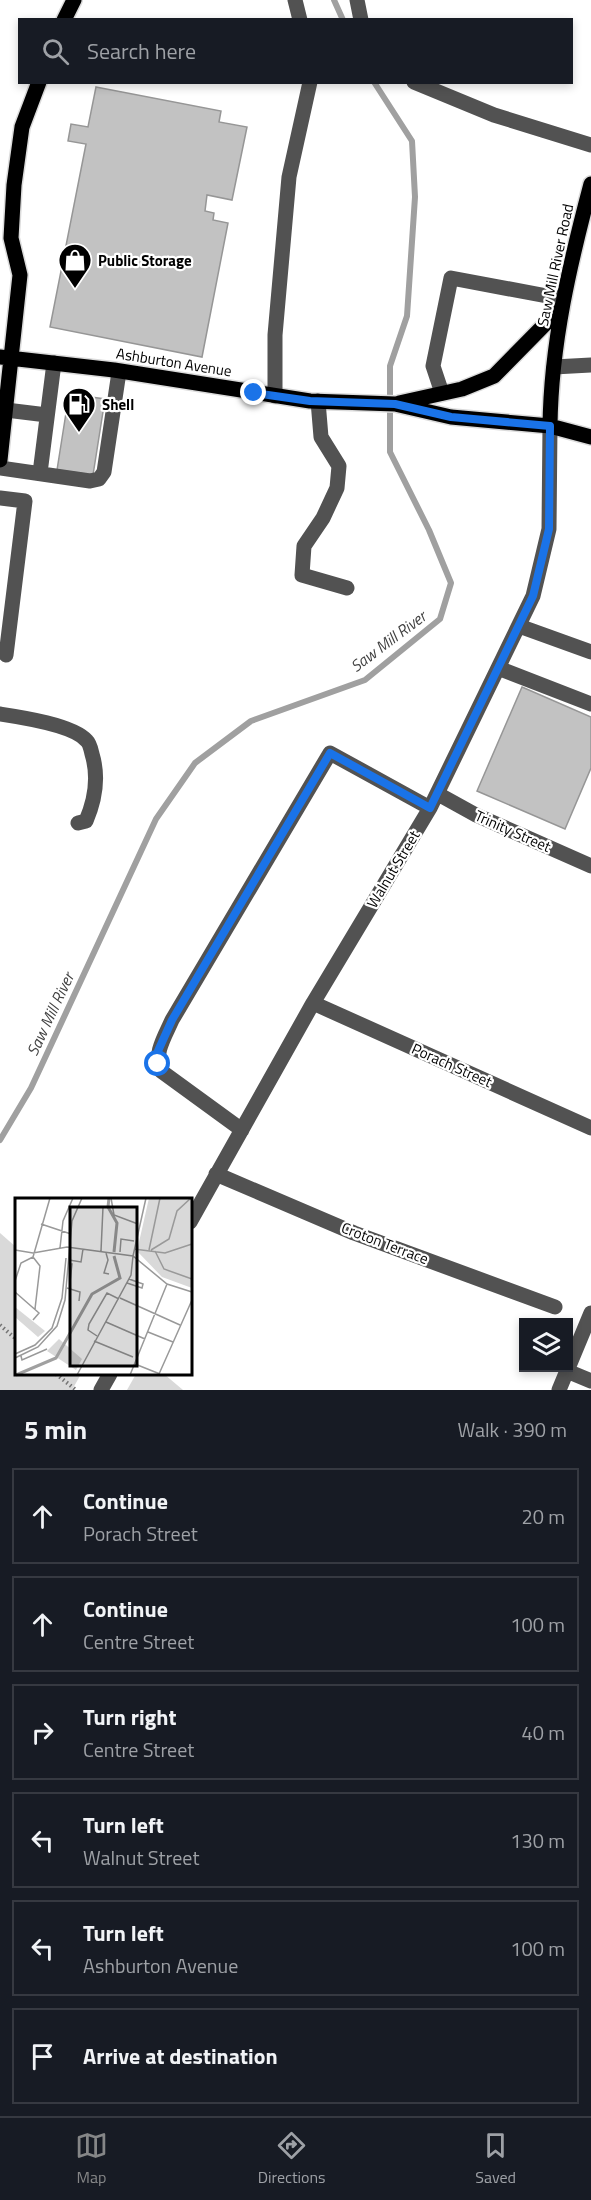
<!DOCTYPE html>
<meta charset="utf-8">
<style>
:root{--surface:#171b24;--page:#242831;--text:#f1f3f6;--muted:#9ea1a6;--line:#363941;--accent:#858687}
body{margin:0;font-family:"Titillium Web",sans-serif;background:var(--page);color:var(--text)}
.controls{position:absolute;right:18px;bottom:18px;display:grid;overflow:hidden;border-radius:0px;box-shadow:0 3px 9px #0003}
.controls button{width:54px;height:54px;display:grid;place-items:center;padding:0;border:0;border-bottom:2px solid var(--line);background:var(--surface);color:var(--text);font:30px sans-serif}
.stop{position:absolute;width:18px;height:18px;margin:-14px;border:4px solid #1a73e8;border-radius:50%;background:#fff}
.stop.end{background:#1a73e8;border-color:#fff;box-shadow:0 2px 6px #0008}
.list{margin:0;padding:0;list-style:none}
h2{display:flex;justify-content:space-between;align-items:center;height:78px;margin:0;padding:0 24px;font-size:26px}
h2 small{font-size:20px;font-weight:400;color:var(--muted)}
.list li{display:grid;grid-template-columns:39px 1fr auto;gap:18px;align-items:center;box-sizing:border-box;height:96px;margin:0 12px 12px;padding:0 12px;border:2px solid var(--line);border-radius:0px}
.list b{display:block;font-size:22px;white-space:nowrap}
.list p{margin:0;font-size:20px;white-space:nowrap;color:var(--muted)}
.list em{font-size:20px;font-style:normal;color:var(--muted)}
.icon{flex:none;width:33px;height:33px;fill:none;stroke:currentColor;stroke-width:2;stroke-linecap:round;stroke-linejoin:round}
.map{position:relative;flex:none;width:591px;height:1390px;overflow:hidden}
.search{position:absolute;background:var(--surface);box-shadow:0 3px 9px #0003;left:18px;right:18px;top:18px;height:66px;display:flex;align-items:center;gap:15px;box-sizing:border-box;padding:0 21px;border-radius:0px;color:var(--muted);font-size:22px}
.sheet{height:726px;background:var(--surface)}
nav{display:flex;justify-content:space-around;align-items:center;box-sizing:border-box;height:84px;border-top:2px solid var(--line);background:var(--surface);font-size:16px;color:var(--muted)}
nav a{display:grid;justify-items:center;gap:3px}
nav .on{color:var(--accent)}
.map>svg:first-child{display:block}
.green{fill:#d9d9d9}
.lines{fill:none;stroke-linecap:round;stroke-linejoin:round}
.stream{stroke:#a0a0a0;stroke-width:6}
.building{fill:#c2c2c2;stroke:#969696;stroke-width:1.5}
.major-casing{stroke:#dbdbdb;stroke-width:18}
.path{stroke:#747474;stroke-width:4;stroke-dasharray:1.5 3;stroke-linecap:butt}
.minor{stroke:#525252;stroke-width:15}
.major{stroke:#000;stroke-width:15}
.route{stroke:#1a73e8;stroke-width:8}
.labels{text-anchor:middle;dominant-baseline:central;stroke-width:4.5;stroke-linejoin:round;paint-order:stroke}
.poi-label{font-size:15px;font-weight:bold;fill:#000;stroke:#fff;text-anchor:start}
.street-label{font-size:15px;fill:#000;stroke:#fff}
.water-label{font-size:16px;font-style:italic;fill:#414141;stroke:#fff}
.inset-river{fill:none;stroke:#a0a0a0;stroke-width:3}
.inset-road{fill:none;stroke:#999;stroke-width:1.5}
.view{fill:#000;fill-opacity:0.15;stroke:#000;stroke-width:3}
.inset-edge{fill:none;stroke:#000;stroke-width:3}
</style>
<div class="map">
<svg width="591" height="1390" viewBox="0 0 591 1390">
<rect width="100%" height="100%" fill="#fff"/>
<path class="green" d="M0,1233l16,14v127h65l-9,16h-72z
M136,1374h28l19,16h-56z"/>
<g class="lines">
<path class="stream" d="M334,0l9,20
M0,1140l31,-52 125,-269 39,-56 56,-42 114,-41 75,-61 11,-36 -22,-53 -39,-78v-86l17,-50 8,-119 -3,-56 -38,-59"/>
</g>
<path class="building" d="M96,87l125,24 -2,11 28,5 -15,73 -25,-5 -2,16 9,2 -1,7 15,3 -26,134 -152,-30 36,-183 -18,-3 3,-17 17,3z
M69,394l36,5 -12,76 -36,-5z
M522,687l69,30v51l-26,61 -88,-38z"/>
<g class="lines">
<defs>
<path id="major" d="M64,20l10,-20
M0,357l114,13 196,31 85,3 56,13 99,9 41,11
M399,403l63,-14 32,-13 67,-68
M550,426c1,-83 20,-163 41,-242
M0,460l20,-185 -9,-37 3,-53 8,-58 17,-45"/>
</defs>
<use href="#major" class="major-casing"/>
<path class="path" d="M0,1325l16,14
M56,1374l20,16"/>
<path class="minor" d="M295,0l5,20
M357,0l4,20
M414,82l80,33 97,30
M554,367l37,-2
M442,393l-9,-27 18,-88 112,21
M275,396v-61l14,-158 21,-95
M318,401l3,36 18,29 -2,22 -14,30 -19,28 -2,29 45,13
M6,410l41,5
M0,468l90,13 9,-2 5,-7 15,-100
M40,473l14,-110
M0,498l25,3 -19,154
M519,626l72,26
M498,668l93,36
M0,714c20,3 74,11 87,27 3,3 4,9 5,13 7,23 3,46 -6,67l-8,2
M438,794l38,21 115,51
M313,1003l278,125
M242,1130l-81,-59c-8,-17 4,-35 11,-51l158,-267 100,55
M216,1174l138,59 201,74
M190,1222l123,-219 117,-195 103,-212 16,-67 1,-103
M567,1371l24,10
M101,1390l9,-16
M559,1390l32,-77"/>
<use href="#major" class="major"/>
</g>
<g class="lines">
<path class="route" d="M158,1064v-13l14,-31 158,-267 100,55 103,-212 16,-67 1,-103 -99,-9 -56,-13 -85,-3 -56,-8"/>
</g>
<defs>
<symbol id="shop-pin" viewBox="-11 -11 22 30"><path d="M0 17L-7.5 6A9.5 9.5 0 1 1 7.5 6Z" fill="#000" stroke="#fff"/><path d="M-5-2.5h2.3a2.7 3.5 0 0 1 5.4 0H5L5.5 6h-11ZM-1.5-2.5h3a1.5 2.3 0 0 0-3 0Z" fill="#fff"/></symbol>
<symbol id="fuel-pin" viewBox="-11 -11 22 30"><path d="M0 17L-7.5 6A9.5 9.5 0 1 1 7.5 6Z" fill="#000" stroke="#fff"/><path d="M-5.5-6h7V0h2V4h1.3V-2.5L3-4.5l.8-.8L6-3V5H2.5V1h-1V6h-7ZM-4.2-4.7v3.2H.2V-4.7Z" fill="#fff"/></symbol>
</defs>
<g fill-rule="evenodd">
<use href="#shop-pin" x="56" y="241" width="38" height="52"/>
<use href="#fuel-pin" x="60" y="385" width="38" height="52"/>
</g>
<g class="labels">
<g class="poi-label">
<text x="98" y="260">Public Storage</text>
<text x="102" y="404">Shell</text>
</g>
<g class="street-label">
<text transform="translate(555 265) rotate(-78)">Saw Mill River Road</text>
<text transform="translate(174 362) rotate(9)">Ashburton Avenue</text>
<text transform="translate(513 831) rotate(24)">Trinity Street</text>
<text transform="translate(393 869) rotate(-59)">Walnut Street</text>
<text transform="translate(452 1065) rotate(24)">Porach Street</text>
<text transform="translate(385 1243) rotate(21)">Croton Terrace</text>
</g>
<g class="water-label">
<text transform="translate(388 641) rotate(-37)">Saw Mill River</text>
<text transform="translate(50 1014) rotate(-65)">Saw Mill River</text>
</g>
</g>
<g transform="translate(15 1198)">
<rect width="177" height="177" fill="#fff"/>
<path d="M134,0h43v90l-30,-11 -25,-26zM0,109l30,24 -7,6 -23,-20zM44,141l23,20 -6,11 -29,-19z" fill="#d9d9d9"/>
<path class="inset-river" d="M94,0l-1,9 9,16 -3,29M1,177l40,-17 36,-64 28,-16 -6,-22"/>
<path class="inset-road" d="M96,0l3,17 24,9M26,26l30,10M45,50l3,-27 10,-23M119,51l31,4 27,-9M0,52l18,3 34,-6 66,9 34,28 25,8M134,52l11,-52M136,52l18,-11 8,-28 14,-13M86,53l2,-44M140,53l9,18 28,10M105,54l1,-13 13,2M91,55l2,7 -4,13 5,1M118,58l13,-58M18,59l17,-59M18,59l7,9 -5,43M54,62l12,2 2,-13M54,66h3l-2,18M0,83l6,-18 12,-6M112,85l15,5 1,-4 -14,-5M52,90l13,4 -1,9M0,94l24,21 -6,7M105,100l60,27M91,124l39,17M133,134l25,10M82,138l-9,-6 1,-6 18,-31 12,6M79,143l39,16M0,156l20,-9 17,-17 10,-30 4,-40M6,158l1,4 25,-11M0,160l23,-11 19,-21 8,-26 7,-79 10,-23M120,166l25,10M144,176l33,-74M62,177l54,-100 2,-19M115,177l37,-91"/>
<path class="view" d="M55,9h67v159h-67z"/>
<rect width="177" height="177" class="inset-edge"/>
</g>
</svg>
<div class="controls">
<button><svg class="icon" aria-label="layers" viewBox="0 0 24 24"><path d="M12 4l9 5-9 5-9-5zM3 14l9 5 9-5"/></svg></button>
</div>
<div class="stop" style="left:158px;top:1064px"></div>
<div class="stop end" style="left:254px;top:393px"></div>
<div class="search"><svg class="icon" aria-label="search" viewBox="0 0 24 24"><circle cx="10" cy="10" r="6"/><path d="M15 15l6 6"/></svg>Search here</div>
</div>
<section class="sheet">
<h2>5 min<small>Walk · 390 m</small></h2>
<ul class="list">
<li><svg class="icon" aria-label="ahead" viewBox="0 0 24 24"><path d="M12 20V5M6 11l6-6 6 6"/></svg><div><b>Continue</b><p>Porach Street</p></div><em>20 m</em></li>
<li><svg class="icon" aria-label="ahead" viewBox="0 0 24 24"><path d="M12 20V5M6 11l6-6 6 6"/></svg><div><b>Continue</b><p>Centre Street</p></div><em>100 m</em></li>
<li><svg class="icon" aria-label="right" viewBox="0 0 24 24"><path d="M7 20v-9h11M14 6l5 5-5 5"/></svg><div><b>Turn right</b><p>Centre Street</p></div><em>40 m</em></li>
<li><svg class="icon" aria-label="left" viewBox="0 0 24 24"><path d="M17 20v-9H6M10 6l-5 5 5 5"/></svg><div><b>Turn left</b><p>Walnut Street</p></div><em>130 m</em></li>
<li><svg class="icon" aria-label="left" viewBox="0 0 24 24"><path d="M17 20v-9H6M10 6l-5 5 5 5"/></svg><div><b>Turn left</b><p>Ashburton Avenue</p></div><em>100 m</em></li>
<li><svg class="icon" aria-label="arrive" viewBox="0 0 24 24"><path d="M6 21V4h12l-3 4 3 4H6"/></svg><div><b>Arrive at destination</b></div></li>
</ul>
</section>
<nav>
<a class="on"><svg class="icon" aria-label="map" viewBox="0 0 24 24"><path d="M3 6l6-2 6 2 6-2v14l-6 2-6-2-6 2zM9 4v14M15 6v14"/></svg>Map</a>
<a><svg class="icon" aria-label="directions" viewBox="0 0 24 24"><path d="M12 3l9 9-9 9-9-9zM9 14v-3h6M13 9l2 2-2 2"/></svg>Directions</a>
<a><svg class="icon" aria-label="saved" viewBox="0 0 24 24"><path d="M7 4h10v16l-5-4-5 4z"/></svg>Saved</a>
</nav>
